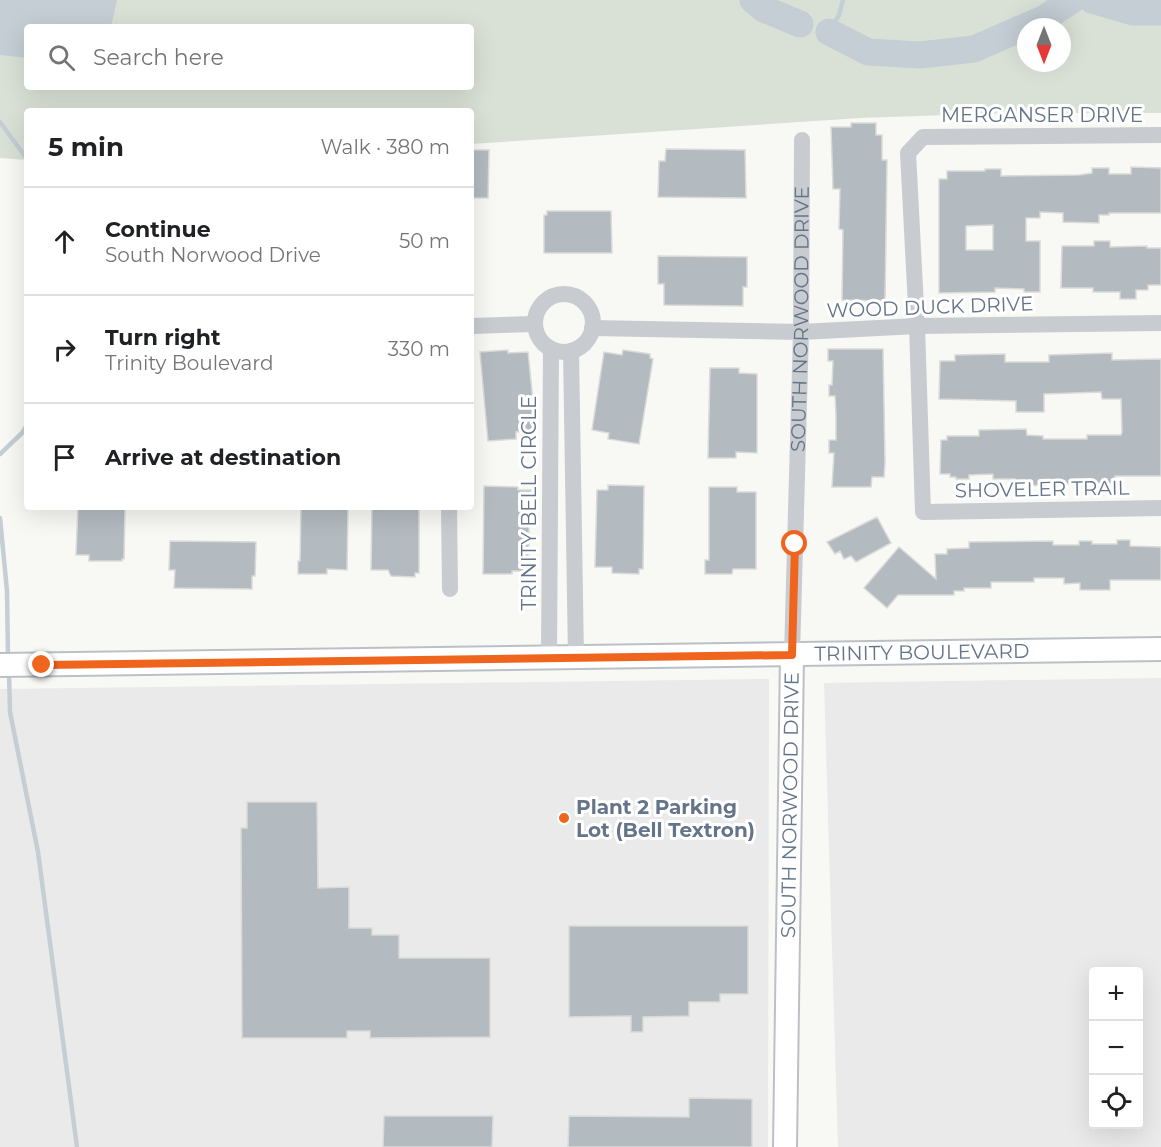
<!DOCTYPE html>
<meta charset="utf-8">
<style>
:root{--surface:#fff;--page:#f6f6f6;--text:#202124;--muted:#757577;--line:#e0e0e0}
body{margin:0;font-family:Montserrat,sans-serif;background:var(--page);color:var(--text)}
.controls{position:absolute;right:18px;bottom:18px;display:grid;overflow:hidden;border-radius:6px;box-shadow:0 6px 24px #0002}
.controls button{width:54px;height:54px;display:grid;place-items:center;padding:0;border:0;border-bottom:2px solid var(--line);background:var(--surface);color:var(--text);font:30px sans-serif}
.compass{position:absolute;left:1017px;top:18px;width:54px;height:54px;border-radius:50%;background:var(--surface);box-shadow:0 6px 24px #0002;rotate:180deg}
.stop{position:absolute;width:18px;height:18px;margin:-14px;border:4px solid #f0651e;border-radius:50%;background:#fff}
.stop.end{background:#f0651e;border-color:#fff;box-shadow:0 2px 6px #0008}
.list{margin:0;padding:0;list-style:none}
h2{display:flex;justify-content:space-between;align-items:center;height:78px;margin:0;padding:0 24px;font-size:26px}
h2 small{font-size:20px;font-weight:400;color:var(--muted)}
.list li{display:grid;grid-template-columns:39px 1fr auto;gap:18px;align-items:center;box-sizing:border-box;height:108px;padding:0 24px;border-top:2px solid var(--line)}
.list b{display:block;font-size:22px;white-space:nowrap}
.list p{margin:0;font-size:20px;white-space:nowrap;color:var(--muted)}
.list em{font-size:20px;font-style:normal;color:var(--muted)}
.icon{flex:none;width:33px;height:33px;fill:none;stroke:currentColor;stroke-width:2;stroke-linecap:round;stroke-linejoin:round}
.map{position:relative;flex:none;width:1161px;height:1147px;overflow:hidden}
.search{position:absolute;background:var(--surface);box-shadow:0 6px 24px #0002;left:24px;top:24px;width:450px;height:66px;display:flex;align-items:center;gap:15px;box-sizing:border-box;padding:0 21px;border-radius:6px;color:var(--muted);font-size:22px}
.panel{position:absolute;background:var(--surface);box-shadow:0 6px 24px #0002;left:24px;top:108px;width:450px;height:402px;border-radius:6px}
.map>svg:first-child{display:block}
.built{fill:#e9eae9;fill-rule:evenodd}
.green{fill:#d9e1d6;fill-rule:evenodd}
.water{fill:#c4ced4}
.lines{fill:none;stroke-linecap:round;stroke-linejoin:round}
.stream{stroke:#c4ced4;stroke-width:4.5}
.river{stroke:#c4ced4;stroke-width:27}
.building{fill:#b3bac0;stroke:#dadad8;stroke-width:1.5;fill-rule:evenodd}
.secondary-casing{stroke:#bcc0c6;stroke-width:26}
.street{stroke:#c8cbcf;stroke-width:16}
.secondary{stroke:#fff;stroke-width:22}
.route{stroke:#f0651e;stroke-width:8}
.poi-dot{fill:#f0651e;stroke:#fff;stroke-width:2}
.labels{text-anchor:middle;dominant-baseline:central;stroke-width:6;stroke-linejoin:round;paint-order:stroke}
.street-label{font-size:20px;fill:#657589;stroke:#fff}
.poi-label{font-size:20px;font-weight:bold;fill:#657589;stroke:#fff;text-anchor:start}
</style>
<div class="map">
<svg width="1161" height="1147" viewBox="0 0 1161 1147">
<rect width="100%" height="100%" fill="#f8f8f5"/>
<path class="built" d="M1161,678v469h-323l-14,-464zM1094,972h44v152h-44z
M769,679l-1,468h-768v-458z"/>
<path class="green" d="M0,0h1161v113h-155l-146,5 -389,26v-33h-444v49l-27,-2zM27,27h444v60h-444zM1026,27h36v36h-36z"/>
<path class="water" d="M0,0h117l-6,27h-84v31l-27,-3z"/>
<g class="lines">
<path class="stream" d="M829,32l10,-17 4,-15
M0,122l27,37
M0,454l22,-21 5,-8
M0,518l7,73 1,67
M9,672l1,40 28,140 39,295"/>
<path class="river" d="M753,0l11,9 36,15
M1092,0l41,12h28
M829,32l39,20 52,3 54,-6 71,-31 27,-18"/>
</g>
<path class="building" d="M851,123h25v12h6v25h5l-2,141 -43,-1 1,-70 -4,-1 1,-40h-7l-2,-62h20z
M666,149l79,1 1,48 -88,-1 1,-36h6z
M471,150h18l-1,48h-17z
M1131,167l30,1v45h-52v2h-10v8l-36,-1v-9l-23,-1v6h-14v23h14v51h-16v-3l-29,-1v4l-56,1v-114h8v-8h38v-2h16v7l78,-1 13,-2v-5h17v6h22zM993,225v25h-27v-24z
M547,211h64l1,42h-68v-38h3z
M1094,241h16v6l37,-1v2h14v37h-13v5h-12v9h-16v-7h-27v-4h-32l1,-42h32z
M658,256l89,1v30h-4v19l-79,-1v-21h-6z
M828,349h55l2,114 -1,14h-12l-1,10h-39l2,-34h-5v-13h7v-26l-1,-18h-6v-11h3l1,-24h-5z
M508,350v3l20,-1 8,78 -20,2v7l-28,2 -8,-89z
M623,350l27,4v4l3,1 -14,85 -31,-5 1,-6 -17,-3 12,-78 18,3z
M1112,353v7l49,-1v117h-46v7l-100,3v-7h-22v-5l-24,1v4h-13v-2h-6v-3h-10l1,-34h6v-4h32v-6l47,-1 1,6 16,1v3h44v-4h34l1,-3 -1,-33h-19l-1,-7 -57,2v18h-28v-11l-77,-2 1,-38h15v-6l50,-1v8h44v-7z
M710,368h29v5l18,1v79l-21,-1v6h-28z
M608,485l36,1 -1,83h-4v5l-27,-1v-6h-17l2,-77h11z
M484,486l34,1v3h14v29h-3v52h-17v3h-29z
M709,487h28v5h19v77h-23l-1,5h-27v-14h4z
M78,507h47l-1,52h-2v2h-33v-6h-13z
M301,507h47l-1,63 -20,-1v5h-29v-13h2z
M372,507h47v66h-4v4l-24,-1 -3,-6h-17z
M877,517l14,26 -35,19 -5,-6 -7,3 -4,-8 -5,3 -8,-12z
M1117,540h13v6l31,1v33h-51v10h-30v-7l-16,1v-6h-30v4h-43v6h-27v3h-10v4h-56l-11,13 -23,-20 35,-41 37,32 -1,-25h12v-5l22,-1v-6l84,-1v4h26v-4h13v3h25z
M170,541l86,1 -1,34h-3v13l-78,-1 1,-18h-6z
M247,802h70l1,86 31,-1v41h23v7h27v23h91v79l-120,1v-7h-23v7h-105l-1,-210h6z
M569,926h179v68h-28v8h-31v14l-46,1v15h-12v-16l-62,1z
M689,1098l63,1v48h-184l1,-31 120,1z
M384,1116h109l-1,31h-109z"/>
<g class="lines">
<defs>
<g id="secondary">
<path id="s2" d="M0,665l1161,-16"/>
<path id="s3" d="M785,1147l7,-492"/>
</g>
</defs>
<use href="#secondary" class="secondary-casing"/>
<g class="street">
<path d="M1161,135l-238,2 -15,16 9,173 6,186 238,-4"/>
<circle cx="564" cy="323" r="29"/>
<path d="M471,326l64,-2"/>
<path d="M592,328l209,4 116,-6 244,-3"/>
<path d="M571,351l5,307"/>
<path d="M449,507l1,82"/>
<path id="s1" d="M792,655l9,-323 1,-192"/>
<path d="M549,658l2,-309"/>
</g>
<use href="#secondary" class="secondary"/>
</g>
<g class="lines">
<path class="route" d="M42,665l750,-10 3,-111"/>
</g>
<circle class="poi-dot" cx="564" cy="818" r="6"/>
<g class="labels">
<g class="street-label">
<text x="1042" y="115">MERGANSER DRIVE</text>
<text transform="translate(930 307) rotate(-2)">WOOD DUCK DRIVE</text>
<text stroke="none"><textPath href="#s1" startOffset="336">SOUTH NORWOOD DRIVE</textPath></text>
<text transform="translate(1042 489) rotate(-1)">SHOVELER TRAIL</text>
<text transform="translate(529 503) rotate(-90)">TRINITY BELL CIRCLE</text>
<text stroke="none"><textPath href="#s2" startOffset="922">TRINITY BOULEVARD</textPath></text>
<text stroke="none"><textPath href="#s3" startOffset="342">SOUTH NORWOOD DRIVE</textPath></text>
</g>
<g class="poi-label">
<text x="576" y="807">Plant 2 Parking<tspan x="576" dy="23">Lot (Bell Textron)</tspan></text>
</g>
</g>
</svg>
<div class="controls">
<button>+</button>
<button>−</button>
<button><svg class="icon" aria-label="locate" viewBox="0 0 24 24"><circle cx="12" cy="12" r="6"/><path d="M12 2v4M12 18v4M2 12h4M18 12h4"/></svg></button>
</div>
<svg class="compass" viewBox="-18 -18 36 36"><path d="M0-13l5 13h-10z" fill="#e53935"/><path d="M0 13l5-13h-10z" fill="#757577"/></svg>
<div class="stop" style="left:795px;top:544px"></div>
<div class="stop end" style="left:42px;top:665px"></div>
<div class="search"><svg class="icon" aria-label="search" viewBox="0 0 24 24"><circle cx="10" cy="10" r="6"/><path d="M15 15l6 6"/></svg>Search here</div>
<section class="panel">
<h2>5 min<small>Walk · 380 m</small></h2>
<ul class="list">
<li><svg class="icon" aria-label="ahead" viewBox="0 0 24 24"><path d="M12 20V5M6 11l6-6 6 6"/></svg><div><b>Continue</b><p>South Norwood Drive</p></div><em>50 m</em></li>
<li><svg class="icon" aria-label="right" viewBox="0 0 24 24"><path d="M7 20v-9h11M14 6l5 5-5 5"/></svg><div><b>Turn right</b><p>Trinity Boulevard</p></div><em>330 m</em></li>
<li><svg class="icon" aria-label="arrive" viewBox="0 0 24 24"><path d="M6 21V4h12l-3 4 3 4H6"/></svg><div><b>Arrive at destination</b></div></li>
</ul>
</section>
</div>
